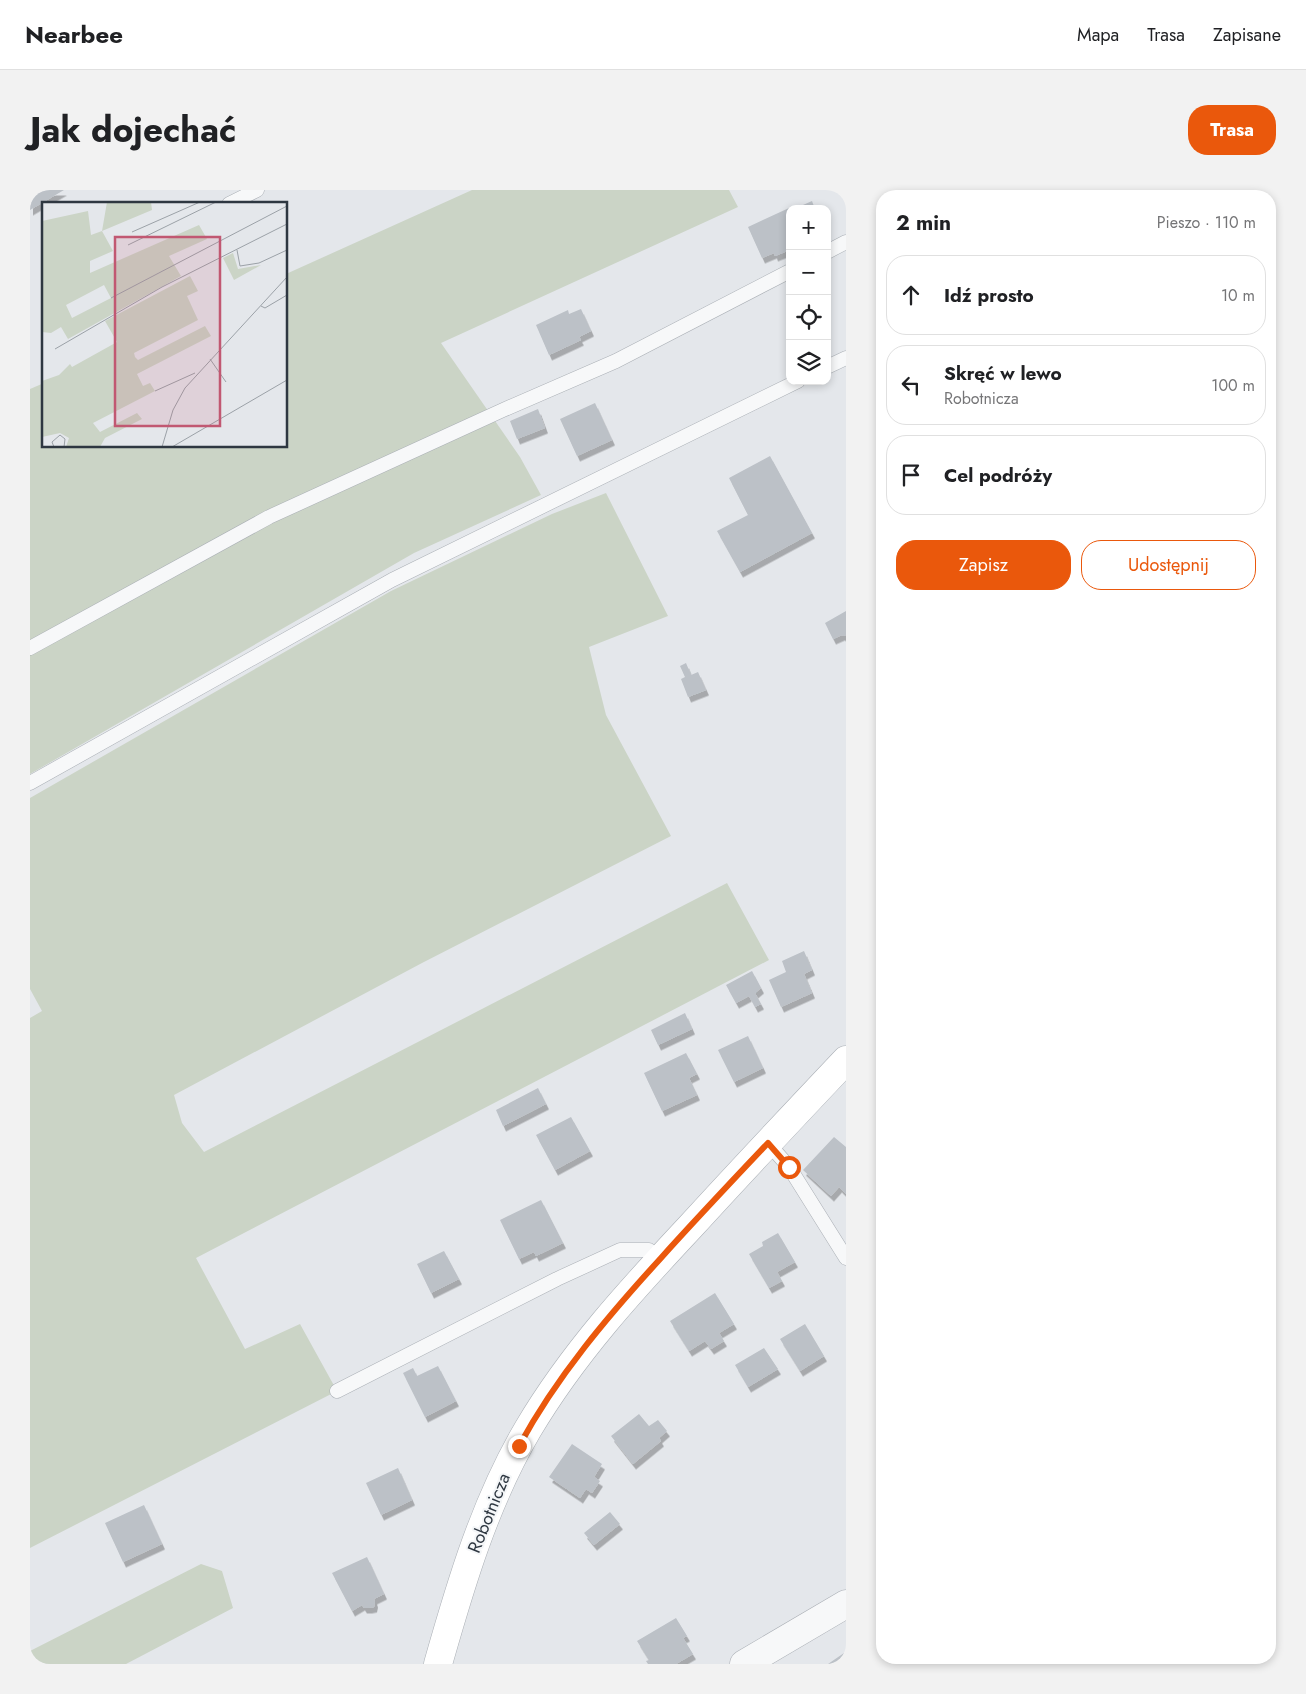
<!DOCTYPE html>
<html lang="pl">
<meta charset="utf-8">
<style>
:root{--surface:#fff;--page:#f2f2f2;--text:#202124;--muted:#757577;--line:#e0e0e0;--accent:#ea580c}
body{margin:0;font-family:Jost,sans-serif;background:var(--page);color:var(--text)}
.controls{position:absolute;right:15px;top:15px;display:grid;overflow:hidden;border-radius:10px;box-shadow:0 2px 8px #0003}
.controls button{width:45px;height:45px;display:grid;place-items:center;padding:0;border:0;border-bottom:1px solid var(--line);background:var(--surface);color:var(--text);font:25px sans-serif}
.stop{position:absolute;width:15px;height:15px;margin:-11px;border:4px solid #ea580c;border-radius:50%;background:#fff}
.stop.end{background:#ea580c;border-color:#fff;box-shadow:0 1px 5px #0008}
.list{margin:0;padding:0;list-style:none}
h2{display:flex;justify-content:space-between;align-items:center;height:65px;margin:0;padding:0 20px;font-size:21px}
h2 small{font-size:16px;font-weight:400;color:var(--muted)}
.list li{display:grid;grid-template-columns:32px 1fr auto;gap:15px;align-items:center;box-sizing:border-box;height:80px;margin:0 10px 10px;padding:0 10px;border:1px solid var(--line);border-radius:20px}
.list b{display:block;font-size:19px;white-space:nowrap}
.list p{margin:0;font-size:16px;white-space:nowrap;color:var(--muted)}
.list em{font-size:16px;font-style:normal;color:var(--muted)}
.actions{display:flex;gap:10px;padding:15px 20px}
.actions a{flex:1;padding:11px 0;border:1px solid var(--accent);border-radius:20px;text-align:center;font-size:18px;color:var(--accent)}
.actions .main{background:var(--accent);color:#fff}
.icon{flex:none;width:28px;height:28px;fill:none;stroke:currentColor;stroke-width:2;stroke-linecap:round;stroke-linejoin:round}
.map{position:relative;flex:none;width:816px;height:1474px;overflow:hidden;border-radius:20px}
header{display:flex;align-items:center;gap:30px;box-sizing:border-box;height:70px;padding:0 25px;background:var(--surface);border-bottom:1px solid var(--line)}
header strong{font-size:24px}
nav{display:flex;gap:28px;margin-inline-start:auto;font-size:18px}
.intro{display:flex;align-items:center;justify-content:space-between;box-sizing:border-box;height:120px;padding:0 30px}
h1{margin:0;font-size:35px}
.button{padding:12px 22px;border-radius:20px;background:var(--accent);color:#fff;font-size:18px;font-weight:700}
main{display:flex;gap:30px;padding:0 30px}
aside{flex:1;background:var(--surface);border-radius:20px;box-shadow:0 2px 8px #0003}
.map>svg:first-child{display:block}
.green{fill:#cbd4c6}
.building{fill:#bcc1c7;filter:url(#shadow)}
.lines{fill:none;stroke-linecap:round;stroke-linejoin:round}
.lane-casing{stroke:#aaafb5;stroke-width:15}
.street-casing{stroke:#aaafb5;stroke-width:29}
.secondary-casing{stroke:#aaafb5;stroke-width:29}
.lane{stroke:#f7f8f9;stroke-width:14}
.street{stroke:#f7f8f9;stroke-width:28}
.secondary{stroke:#fff;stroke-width:28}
.route{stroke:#ea580c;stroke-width:6}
.labels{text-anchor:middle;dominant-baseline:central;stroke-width:4;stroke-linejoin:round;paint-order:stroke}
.street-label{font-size:18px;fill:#2e3741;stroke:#f4f6f8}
.inset-road{fill:none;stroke:#9ba1a7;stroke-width:1}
.view{fill:#c15872;fill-opacity:0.15;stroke:#c15872;stroke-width:2.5}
.inset-edge{fill:none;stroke:#2e3741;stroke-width:2.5}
</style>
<header>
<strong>Nearbee</strong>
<nav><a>Mapa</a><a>Trasa</a><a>Zapisane</a></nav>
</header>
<div class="intro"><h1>Jak dojechać</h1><a class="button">Trasa</a></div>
<main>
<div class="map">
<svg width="816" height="1474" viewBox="0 0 816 1474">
<defs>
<filter id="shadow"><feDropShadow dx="3" dy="5.5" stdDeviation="0" flood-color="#0004"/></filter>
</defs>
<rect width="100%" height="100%" fill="#e4e7eb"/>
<path class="green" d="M442,0h257l9,17 -297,136 79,114 21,38 -127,58 -384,221v-385l14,-6v63h242v-172z
M576,303l62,123 -79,31 17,68 65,121 -249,127 -248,132 8,28 22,29 523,-269 42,77 -573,298 49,91 55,-25 37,67 -307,157v-530l12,-7 -12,-22v-191l361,-207 161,-77z
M171,1374l21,7 11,37 -107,56h-96v-13z"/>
<path class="building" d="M0,0h34l-34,20z
M782,11l3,8h-21z
M759,18l1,42 -15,6 -1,-3 -12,5 -14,-31z
M551,119l10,22 -12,6 2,3 -32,15 -13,-30 32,-15 1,4z
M565,213l17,37 -35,16 -17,-37z
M508,219l7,19 -28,11 -7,-18z
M740,266l42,77 -72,39 -23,-41 31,-16 -19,-37z
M816,421v24l-3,1 -1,-1 -9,4 -8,-16z
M656,473l5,12 7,-3 8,18 -18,7 -7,-18 4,-2 -5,-11z
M774,761l8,19 -8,4 8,19 -31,14 -12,-27 17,-8 -4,-11z
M722,781l9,17 -6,5 6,11 -6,3 -6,-11 -13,7 -10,-18z
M655,823l7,16 -34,16 -7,-15z
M718,846l15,32 -29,14 -16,-32z
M656,863l11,21 -8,4 8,17 -35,16 -18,-38z
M508,898l8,16 -43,22 -7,-16z
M541,927l19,34 -35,19 -19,-35z
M804,947l12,10v47l-7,-7 -8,9 -28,-26z
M511,1010l22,43 -27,13 -2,-4 -15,7 -19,-39z
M748,1043l17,29 -18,10 5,9 -13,7 -20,-34 14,-8 -1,-4z
M414,1061l15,28 -28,14 -14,-29z
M685,1103l19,31 -15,9 5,8 -13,8 -6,-8 -16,10 -19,-30z
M775,1134l19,32 -24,15 -20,-32z
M734,1158l14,21 -30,18 -13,-22z
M408,1176l18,35 -31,16 -22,-44 10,-5 4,8z
M609,1224l10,12 9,-6 9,11 -8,7 2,3 -28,23 -22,-28z
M542,1254l30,20 -8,13 6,4 -8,12 -6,-4 -6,9 -31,-21z
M368,1278l14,32 -31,15 -15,-32z
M114,1315l18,39 -39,18 -18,-39z
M580,1322l10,12 -26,21 -10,-12z
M337,1367l17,37 -10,5 1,3 -1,5 -5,1h-5l-2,-3 -10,6 -20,-38z
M646,1428l11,18 -4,2 10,16 -17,10h-28l-2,-3 3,-1 -12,-19z
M814,1463l2,3v8h-18z"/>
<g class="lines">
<defs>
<path id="lane" d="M199,14l28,-14
M797,62l19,-10
M797,177l19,-9
M0,458l239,-131 234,-107 113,-49 174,-90
M0,593l362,-203 406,-199
M738,953l21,24 57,91
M307,1201l220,-112 63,-29h29"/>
<path id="street" d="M714,1474l102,-60"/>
<path id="secondary" d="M408,1474c23,-81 47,-162 90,-235 45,-76 104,-140 163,-203 51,-56 103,-111 155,-166"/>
</defs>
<use href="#lane" class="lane-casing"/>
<use href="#street" class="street-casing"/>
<use href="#secondary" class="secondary-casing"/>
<use href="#lane" class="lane"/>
<use href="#street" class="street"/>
<use href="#secondary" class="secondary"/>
</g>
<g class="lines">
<path class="route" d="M489,1256c38,-70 89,-130 142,-188 35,-39 71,-77 107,-115l21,24"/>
</g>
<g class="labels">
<g class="street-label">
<text transform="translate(459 1323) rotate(-68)">Robotnicza</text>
</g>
</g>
<g transform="translate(12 12)">
<rect width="245" height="245" fill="#e4e7eb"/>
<path d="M65,0h44l1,8 -50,21 11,20 -23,10v12l109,-48 8,14 -38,17 12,20 -113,63 -7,-12 -10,6 -9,-1v-111l46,-10 3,24 11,-4zM62,83l7,13 -39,20 -6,-13zM191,51l5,16 23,-4 -27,15 -11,-22zM148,74l8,15 -11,5 11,24 -64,33 1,4 3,3 67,-34 6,10 -74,38 6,12 7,-3 5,8 -62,32 7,9 37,-19 5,6 -37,19 -5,9h-34l3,-9 -9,-5 -18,4v-56l17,-6 11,-11 2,3 45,-25 -12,-21z" fill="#cbd4c6" fill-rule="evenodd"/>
<path class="inset-road" d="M90,30l68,-30M86,43l88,-43M195,48l3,16 19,-3 28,-13M69,96l176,-92M219,104l4,2 22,-13M13,147l107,-62 125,-63M168,157l16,23M113,189l40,-18M12,245l-2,-5 8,-7 5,4 -1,8M120,245l11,-37 12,-22 102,-111M130,245l115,-67"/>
<path class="view" d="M73,35h105v189h-105z"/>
<rect width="245" height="245" class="inset-edge"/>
</g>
</svg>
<div class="controls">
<button>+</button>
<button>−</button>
<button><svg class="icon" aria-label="locate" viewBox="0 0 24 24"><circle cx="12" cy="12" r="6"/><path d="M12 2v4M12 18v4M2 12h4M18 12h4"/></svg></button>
<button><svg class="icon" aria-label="layers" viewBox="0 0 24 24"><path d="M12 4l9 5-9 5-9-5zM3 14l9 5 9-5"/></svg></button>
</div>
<div class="stop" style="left:759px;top:977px"></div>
<div class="stop end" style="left:489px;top:1256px"></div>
</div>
<aside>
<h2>2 min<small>Pieszo · 110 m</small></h2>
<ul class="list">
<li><svg class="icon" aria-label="ahead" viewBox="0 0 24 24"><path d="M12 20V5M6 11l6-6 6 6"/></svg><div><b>Idź prosto</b></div><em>10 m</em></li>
<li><svg class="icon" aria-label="left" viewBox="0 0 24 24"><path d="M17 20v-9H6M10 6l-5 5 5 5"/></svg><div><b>Skręć w lewo</b><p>Robotnicza</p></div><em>100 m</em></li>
<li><svg class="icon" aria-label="arrive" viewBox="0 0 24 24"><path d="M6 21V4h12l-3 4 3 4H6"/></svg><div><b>Cel podróży</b></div></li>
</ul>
<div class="actions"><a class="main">Zapisz</a><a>Udostępnij</a></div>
</aside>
</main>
